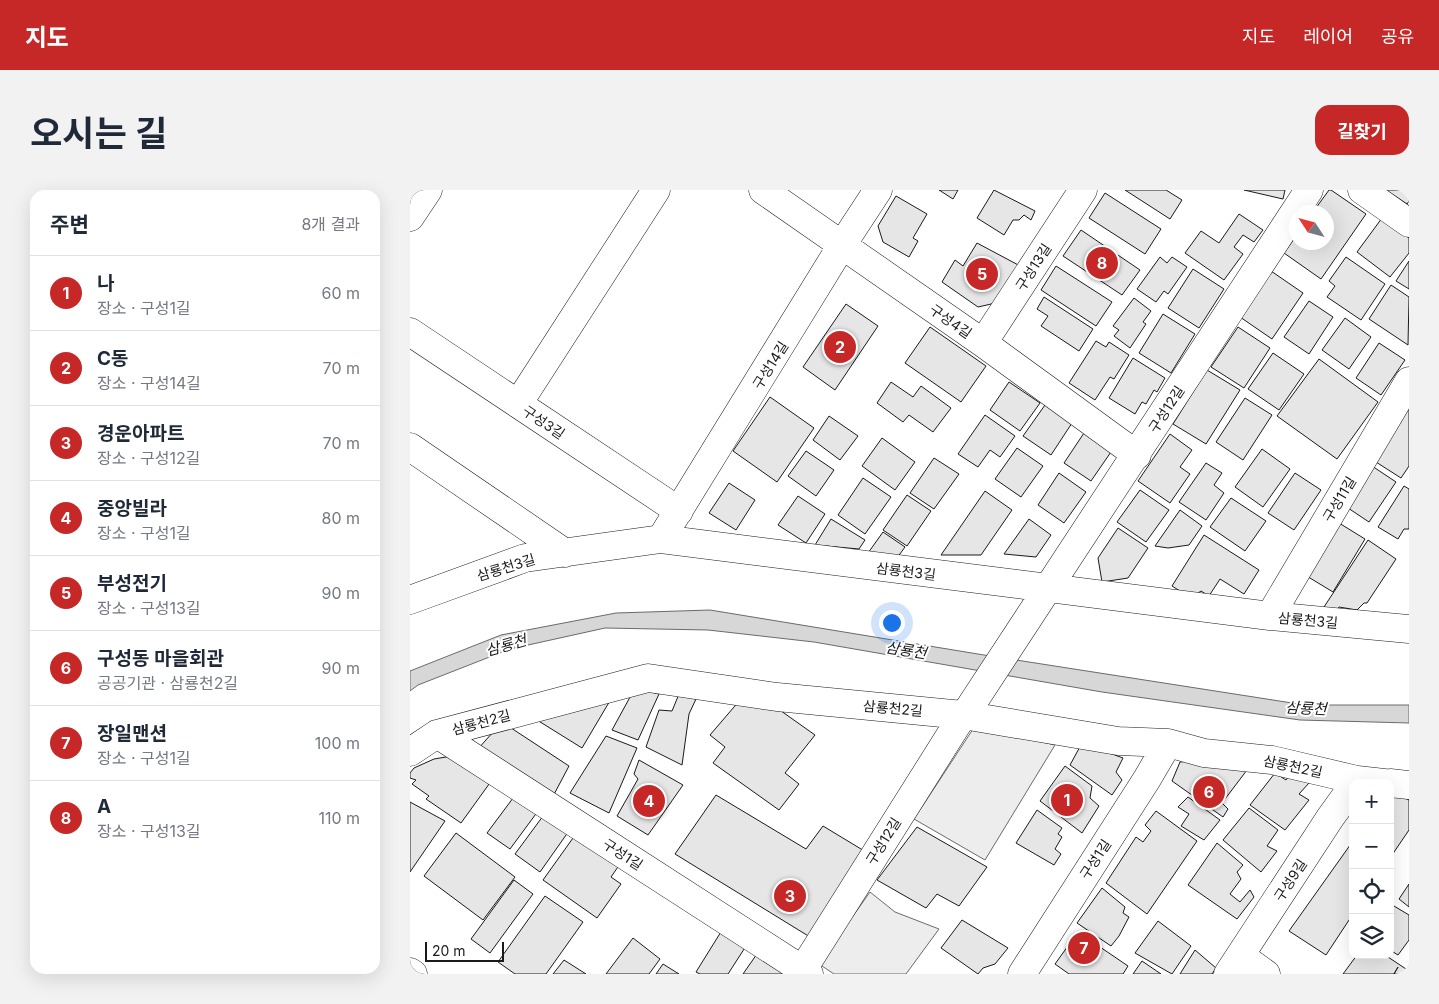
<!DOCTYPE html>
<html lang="ko">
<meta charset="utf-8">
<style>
:root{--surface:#fff;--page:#f2f2f3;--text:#1f2937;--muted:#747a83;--line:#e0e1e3;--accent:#c62828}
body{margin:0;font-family:Inter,"Noto Sans KR",sans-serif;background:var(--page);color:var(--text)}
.controls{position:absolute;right:15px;bottom:15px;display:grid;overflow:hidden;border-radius:10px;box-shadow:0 5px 20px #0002}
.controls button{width:45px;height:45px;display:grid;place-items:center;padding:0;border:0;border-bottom:1px solid var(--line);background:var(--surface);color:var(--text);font:25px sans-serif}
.compass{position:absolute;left:879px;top:15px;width:45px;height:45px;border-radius:50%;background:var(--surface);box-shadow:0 5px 20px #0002;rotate:306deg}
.scale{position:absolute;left:15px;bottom:12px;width:79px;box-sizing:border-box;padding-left:5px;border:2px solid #1a1a1a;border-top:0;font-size:14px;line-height:18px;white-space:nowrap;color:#1a1a1a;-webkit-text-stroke:4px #fff;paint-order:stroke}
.you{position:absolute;left:481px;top:432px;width:18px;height:18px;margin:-12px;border:4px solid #fff;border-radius:50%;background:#1a73e8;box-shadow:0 0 0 8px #1a73e833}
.badge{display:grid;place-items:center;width:32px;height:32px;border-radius:50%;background:var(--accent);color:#fff;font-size:16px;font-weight:700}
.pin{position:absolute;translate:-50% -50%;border:2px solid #fff;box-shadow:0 1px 5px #0006}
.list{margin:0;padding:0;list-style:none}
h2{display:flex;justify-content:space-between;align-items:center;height:65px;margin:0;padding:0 20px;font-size:21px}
h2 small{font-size:16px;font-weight:400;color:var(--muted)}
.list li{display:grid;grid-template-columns:32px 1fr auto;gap:15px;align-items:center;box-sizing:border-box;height:75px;padding:0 20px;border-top:1px solid var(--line)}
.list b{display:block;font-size:19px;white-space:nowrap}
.list p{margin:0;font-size:16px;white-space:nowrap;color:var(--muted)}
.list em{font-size:16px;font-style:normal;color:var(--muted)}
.icon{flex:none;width:28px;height:28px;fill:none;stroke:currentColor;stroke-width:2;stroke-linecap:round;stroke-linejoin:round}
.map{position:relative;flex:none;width:999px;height:784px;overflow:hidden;border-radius:15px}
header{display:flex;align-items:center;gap:30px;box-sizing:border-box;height:70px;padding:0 25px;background:var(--accent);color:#fff}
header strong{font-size:24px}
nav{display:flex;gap:28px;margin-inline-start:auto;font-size:18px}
.intro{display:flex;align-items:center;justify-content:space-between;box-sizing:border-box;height:120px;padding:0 30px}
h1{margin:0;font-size:35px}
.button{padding:12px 22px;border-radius:15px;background:var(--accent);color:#fff;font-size:18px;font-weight:700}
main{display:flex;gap:30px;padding:0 30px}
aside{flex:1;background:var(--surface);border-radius:15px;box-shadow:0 5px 20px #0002}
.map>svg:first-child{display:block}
.built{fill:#ededed;stroke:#6a6a6a}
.water{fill:#d7d7d7;stroke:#6a6a6a}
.building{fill:#e6e6e6;stroke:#1a1a1a}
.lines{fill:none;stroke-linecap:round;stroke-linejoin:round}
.minor-casing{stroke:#1a1a1a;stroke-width:29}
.minor{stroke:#fff;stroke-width:28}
.labels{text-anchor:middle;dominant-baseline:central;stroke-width:4;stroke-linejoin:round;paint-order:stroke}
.street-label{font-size:14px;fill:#1a1a1a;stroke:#fff}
.water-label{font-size:15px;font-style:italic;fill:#1a1a1a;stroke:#fff}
</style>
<header>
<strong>지도</strong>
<nav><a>지도</a><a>레이어</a><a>공유</a></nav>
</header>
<div class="intro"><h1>오시는 길</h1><a class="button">길찾기</a></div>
<main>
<aside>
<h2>주변<small>8개 결과</small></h2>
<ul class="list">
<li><span class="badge">1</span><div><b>나</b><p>장소 · 구성1길</p></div><em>60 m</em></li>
<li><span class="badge">2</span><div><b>C동</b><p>장소 · 구성14길</p></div><em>70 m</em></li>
<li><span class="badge">3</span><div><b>경운아파트</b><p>장소 · 구성12길</p></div><em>70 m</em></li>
<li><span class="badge">4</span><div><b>중앙빌라</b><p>장소 · 구성1길</p></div><em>80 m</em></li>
<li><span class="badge">5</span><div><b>부성전기</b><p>장소 · 구성13길</p></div><em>90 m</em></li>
<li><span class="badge">6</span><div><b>구성동 마을회관</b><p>공공기관 · 삼룡천2길</p></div><em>90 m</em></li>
<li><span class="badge">7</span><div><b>장일맨션</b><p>장소 · 구성1길</p></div><em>100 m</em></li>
<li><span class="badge">8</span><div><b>A</b><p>장소 · 구성13길</p></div><em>110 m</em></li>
</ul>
</aside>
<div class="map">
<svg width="999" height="784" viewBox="0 0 999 784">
<rect width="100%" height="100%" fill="#fff"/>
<path class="built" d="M565,536l80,19 -70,115 -71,-41z
M460,702l25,20 44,17 -33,45h-72l-15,-10z"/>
<path class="water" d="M300,420l274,45 321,50h104v18l-109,-3 -198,-28 -288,-50 -106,-12 -103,-2 -95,21 -92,36 -8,6v-20l91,-36 115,-22z"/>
<path class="building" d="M529,0h19l-5,9z
M584,0l41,21 -4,9 -7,-5 -5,5h-6l-9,15 -27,-17z
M715,0h41l16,10 -12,19z
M834,0h41l-2,9z
M919,0h2l35,24 -45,65 -37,-26 12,-17v6h30v-30h-13z
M976,0h23v11l-2,3z
M695,3l56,36 -16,25 -56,-36z
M486,6l31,18 -14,24 5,3 -9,16 -26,-15 -5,-16z
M829,24l24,16 -9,12 -11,-7 -9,12 9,7 -19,26 -39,-27 16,-22 18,12z
M972,28l27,20v15l-19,24 -33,-25z
M671,40l59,40 -18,25 -59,-39z
M567,53l45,24 -22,35 -22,5 -36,-25 13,-22 8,6z
M750,67l7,6 5,-6 15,10 -19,27 -4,-3 -8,11 -19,-13z
M936,67l39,27 -24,36 -34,-23 8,-11 -6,-5z
M999,71v28l-13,-8z
M646,76l56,36 -16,24 -55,-36z
M783,79l31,20 -25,39 -31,-20z
M861,81l32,22 -31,46 -32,-22z
M981,95l18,12 -1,48 -39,-26z
M634,107l49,32 -14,22 -38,-25 7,-10 -11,-7z
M724,108l17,13 -8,11 3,2 -16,24 -16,-12 5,-6 -6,-4z
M899,111l24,16 -24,37 -25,-17z
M436,114l32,22 -43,64 -32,-23z
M753,124l32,20 -24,39 -32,-20z
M935,128l26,19 -22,32 -27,-19z
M520,137l56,39 -25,36 -56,-39z
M828,137l32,21 -26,40 -33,-21z
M686,151l10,6 3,-5 20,13 -15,24 -4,-2 -15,23 -26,-17z
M969,153l26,17 -24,35 -25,-17z
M863,163l31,21 -25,36 -31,-21z
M723,168l32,20 -8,14 -3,-2 -8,14 -4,-2 -7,12 -26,-16z
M909,169l59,43 -41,57 -60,-43z
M797,180l33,20 -34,54 -33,-20z
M481,192l22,15 8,-11 30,22 -18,24 -24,-17 -6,7 -26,-19z
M599,192l31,21 -20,28 -30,-21z
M360,207l44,31 -37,54 -44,-31z
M835,208l27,17 -29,45 -27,-18z
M635,215l27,18 -21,32 -28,-19z
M999,217v59l-8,12 -25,-16z
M575,225l30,21 -15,21 -10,-7 -12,17 -20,-13z
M419,226l29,20 -18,24 -27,-20z
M676,240l27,19 -22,32 -27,-18z
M760,244l22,16 -12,17 10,7 -20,29 -32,-22z
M472,248l33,24 -20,28 -33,-24z
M607,258l26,18 -22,31 -26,-18z
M852,259l28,20 -27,38 -28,-20z
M396,261l28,19 -18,26 -28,-20z
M524,268l25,16 -25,35 -24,-16z
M796,273l16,10 -8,12 10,8 -18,27 -27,-18z
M962,276l24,16 -27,40 -24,-16z
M649,283l27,19 -22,31 -26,-18z
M885,283l26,17 -27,40 -26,-17z
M453,288l28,19 -26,37 -27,-19z
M319,293l26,17 -19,30 -27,-17z
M994,296l5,3v40h-5l-6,10 -20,-12z
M730,300l29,20 -23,32 -29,-20z
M575,301l27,19 -31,45h-40z
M497,305l24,16 -24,35 -24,-16z
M388,306l27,18 -19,29 -28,-18z
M821,308l35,23 -21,30 -35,-24z
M770,320l22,16 -13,19 -21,3 -13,-2z
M421,329l34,21 -6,9 -44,-4z
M619,329l22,16 -15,22 -32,-3z
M929,333l26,16 -32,53 -28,-17z
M708,338l30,20 -20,30 -26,4 -4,-24z
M473,342l22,15 -8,11 -29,-5z
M794,345l55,35 -15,24 -24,-15 -11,17 -8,-5 -10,7 -19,-12z
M958,350l28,19 -29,44h-3l-7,7 -18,-3 -5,7 -12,-4z
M225,498l24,6 -21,46 -26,-10z
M269,504l17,5 -7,15 -7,51 -36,-18 13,-37 13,1z
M201,509l-29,49 -45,-28z
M330,510l27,1 48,34 -30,38 14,11 -20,26 -66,-47 12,-16 -15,-12z
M95,534l64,42 -18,34 -74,-50 17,-19z
M196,546l31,12 -28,65 -39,-20z
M672,553l41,15 -7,14 6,8 -10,15 -42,-30z
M36,567h11l35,23 -31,43 -35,-24 3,-3 -17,-12 4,-4 -6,-2v-5l4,-5 20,-9z
M798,569l39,11 -25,33 6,6 -5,8 -51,-36 8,-19z
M229,570l44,25 -35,50 -31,-19 21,-37 -4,-5z
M655,576l27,20 -2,12 9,8 -17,27 -42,-32z
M882,581l17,12 -10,11 10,6 -24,30 -35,-25 25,-32 11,7z
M109,600l22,17 -31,42 -23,-16z
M980,600l19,10v30l-19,28z
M306,605l90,54 17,-23 43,26 -56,85 -135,-83z
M778,607l32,23 -16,20 -23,-14 8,-12 -11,-7z
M0,612l35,19 -35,51z
M839,618l29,22 -11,16 10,5 -16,21 -38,-32z
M627,620l25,18 -4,6 4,3 -7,12 6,5 -7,11 -38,-22z
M746,621l41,30 -50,73 -41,-31 30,-46 7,5 8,-11 -6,-6z
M136,622l25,16 -31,44 -25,-18z
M507,637l70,40 -28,39 -22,-12 -11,14 -49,-28z
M168,641l44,30 -11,16 10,7 -24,34 -54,-38z
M46,643l59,44 -32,43 -59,-44z
M943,651v73l-27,41 -37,-24z
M807,653l26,22 -6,7 4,7 -11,15 10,8 10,-12 4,7 -17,22 -49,-34z
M104,690l19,14 -43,59 -19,-14z
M999,694v23l-10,-8z
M692,698l23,19 -2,6 6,4 -10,19 -8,10 -34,-23z
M135,706l38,26 -37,52h-31l-17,-12z
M984,716l15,9v25l-11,15 -8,-5v-38z
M552,730l46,28 -13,16 -12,4 -5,6 -37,-26z
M748,731l33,25 -19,28 -37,-21z
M314,737l24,16 -20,31h-28l-4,-2z
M668,742l50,34 -5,8h-54l-14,-10z
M223,748l27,21 -11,15h-43z
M785,760l21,18 -4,6h-32z
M349,761l31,23h-47z
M947,765h28l24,16v3h-15l4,-7 -4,7h-51z
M154,770l22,14h-33z
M732,771l19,13h-28z
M253,774l16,10h-23z"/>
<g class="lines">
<defs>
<path id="minor" d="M353,0l220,153 154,112
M952,0l47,33
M0,27l18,-27
M0,142l269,179
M573,153l100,-153
M108,214l138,-214
M0,257l155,106
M251,349l181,-294 36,-55
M0,410l115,-42 136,-19 609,77 139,13
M860,426l139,-235
M27,544l372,240
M0,562l27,-18 211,-56 129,19 186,18 155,26 50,2 36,10 68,7 85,20 27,3
M980,593l19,2
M831,766l25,18
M0,782l3,2
M390,784l163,-259 5,-5 341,-520
M612,784l125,-195 21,-36
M818,784l102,-156 23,-32"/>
</defs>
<use href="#minor" class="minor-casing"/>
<use href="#minor" class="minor"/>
</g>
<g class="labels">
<g class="street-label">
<text transform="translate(623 77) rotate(-57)">구성13길</text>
<text transform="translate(541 131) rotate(35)">구성4길</text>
<text transform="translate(360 175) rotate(-58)">구성14길</text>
<text transform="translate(756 219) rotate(-57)">구성12길</text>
<text transform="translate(134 232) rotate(34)">구성3길</text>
<text transform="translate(929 309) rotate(-59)">구성11길</text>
<text transform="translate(96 377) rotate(-17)">삼룡천3길</text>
<text transform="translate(496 381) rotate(7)">삼룡천3길</text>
<text transform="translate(898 430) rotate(5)">삼룡천3길</text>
<text transform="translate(483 518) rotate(5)">삼룡천2길</text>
<text transform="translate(71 532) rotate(-15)">삼룡천2길</text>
<text transform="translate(883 576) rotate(12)">삼룡천2길</text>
<text transform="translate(473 651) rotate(-58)">구성12길</text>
<text transform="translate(213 664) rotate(33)">구성1길</text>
<text transform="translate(685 669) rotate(-57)">구성1길</text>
<text transform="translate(880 690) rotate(-57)">구성9길</text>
</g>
<g class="water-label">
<text transform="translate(96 455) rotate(-16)">삼룡천</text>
<text transform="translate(496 460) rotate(9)">삼룡천</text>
<text transform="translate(896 518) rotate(3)">삼룡천</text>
</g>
</g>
</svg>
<div class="controls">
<button>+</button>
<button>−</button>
<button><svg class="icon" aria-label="locate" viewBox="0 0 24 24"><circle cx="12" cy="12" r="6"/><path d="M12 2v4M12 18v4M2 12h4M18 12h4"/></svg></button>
<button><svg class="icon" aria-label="layers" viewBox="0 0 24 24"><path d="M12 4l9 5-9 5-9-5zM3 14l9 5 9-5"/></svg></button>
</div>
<svg class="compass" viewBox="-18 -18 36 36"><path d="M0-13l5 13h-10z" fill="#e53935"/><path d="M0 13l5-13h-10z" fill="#747a83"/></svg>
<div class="scale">20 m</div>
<div class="you"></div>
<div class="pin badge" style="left:657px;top:610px">1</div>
<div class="pin badge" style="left:430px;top:157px">2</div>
<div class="pin badge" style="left:380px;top:706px">3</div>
<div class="pin badge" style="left:239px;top:611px">4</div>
<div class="pin badge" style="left:572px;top:84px">5</div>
<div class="pin badge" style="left:799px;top:602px">6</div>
<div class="pin badge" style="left:674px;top:758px">7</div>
<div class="pin badge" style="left:692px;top:73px">8</div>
</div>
</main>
